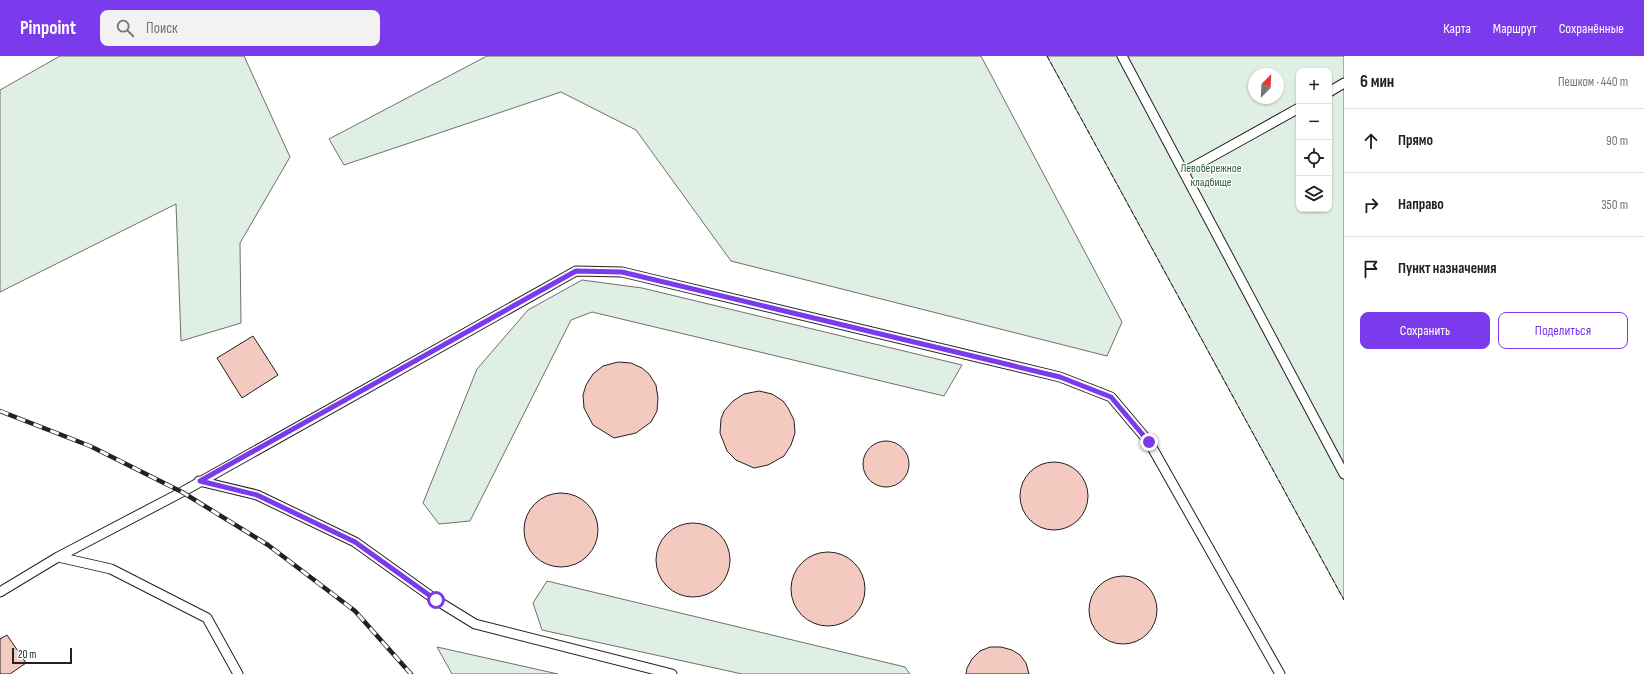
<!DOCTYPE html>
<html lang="ru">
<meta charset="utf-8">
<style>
:root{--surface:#fff;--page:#f2f2f2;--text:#202124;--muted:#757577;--line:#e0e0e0;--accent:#7c3aed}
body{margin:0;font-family:"Sofia Sans Condensed",sans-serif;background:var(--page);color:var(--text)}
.controls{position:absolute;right:12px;top:12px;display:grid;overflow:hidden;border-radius:8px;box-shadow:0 1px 3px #0004}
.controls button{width:36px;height:36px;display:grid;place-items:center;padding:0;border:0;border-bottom:1px solid var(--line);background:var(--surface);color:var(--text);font:20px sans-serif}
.compass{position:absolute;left:1248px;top:12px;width:36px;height:36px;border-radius:50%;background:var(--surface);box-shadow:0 1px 3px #0004;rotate:24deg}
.scale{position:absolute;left:12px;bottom:10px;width:60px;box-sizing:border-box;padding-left:4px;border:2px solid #222;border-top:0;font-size:11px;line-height:14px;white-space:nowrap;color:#222;-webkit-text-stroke:3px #fff;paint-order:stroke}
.stop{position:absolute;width:12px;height:12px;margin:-9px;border:3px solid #7c3aed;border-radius:50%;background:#fff}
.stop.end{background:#7c3aed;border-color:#fff;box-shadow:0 1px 4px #0008}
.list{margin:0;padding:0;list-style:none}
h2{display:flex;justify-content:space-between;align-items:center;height:52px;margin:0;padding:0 16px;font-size:17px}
h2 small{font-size:13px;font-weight:400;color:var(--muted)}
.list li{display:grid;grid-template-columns:26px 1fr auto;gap:12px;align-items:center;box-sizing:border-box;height:64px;padding:0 16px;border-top:1px solid var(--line)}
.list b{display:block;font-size:15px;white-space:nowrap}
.list em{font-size:13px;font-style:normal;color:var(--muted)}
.actions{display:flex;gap:8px;padding:12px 16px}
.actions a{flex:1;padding:9px 0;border:1px solid var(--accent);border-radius:8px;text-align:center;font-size:14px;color:var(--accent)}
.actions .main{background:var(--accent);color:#fff}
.icon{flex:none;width:22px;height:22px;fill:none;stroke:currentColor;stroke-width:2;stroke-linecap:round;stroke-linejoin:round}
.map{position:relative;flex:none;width:1344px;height:618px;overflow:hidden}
header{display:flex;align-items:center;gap:24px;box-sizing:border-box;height:56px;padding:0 20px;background:var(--accent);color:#fff}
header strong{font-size:19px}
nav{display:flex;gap:22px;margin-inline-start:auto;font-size:14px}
.search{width:280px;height:36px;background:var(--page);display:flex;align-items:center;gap:10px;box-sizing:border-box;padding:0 14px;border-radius:8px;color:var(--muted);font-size:15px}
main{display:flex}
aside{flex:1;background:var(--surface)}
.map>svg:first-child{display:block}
.green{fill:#e0efe3;stroke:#6f6f6f;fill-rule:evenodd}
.building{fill:#f3c9c0;stroke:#222}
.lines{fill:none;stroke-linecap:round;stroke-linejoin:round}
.service-casing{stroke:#222;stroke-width:11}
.service{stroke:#fff;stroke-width:9}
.rail-casing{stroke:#222;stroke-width:4.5}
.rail{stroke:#fff;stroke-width:3;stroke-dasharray:9;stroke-linecap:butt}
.fence{stroke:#222;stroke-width:1;stroke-dasharray:5 2;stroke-linecap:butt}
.route{stroke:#7c3aed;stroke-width:5}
.labels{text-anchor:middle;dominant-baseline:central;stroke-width:3;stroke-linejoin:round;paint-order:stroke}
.park-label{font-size:12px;fill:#2f5e38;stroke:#fff}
</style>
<header>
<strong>Pinpoint</strong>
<div class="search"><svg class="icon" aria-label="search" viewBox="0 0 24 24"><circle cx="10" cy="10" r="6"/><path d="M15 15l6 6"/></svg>Поиск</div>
<nav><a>Карта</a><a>Маршрут</a><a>Сохранённые</a></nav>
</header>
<main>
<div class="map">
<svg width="1344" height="618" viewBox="0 0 1344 618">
<rect width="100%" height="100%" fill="#fff"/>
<path class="green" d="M60,0h184l46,101 -50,86 1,80 -60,18 -5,-137 -176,88v-202z
M487,0h494l141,266 -15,34 -376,-95 -95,-131 -75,-38 -217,73 -15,-26z
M1047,0h297v544zM1299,15h30v138h-30zM1254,18h24v24h-24z
M582,224l60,8 320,77 -18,31 -352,-84 -21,8 -101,201 -31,3 -16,-21 54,-134 51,-59z
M547,525l358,86 5,7h-168l-200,-44 -9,-27z
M437,591l121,27h-106z"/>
<path class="building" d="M253,280l25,39 -36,23 -25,-40z
M618,306l13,1 11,5 7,6 7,11 2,13 -1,13 -6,11 -15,11 -22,5 -21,-13 -9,-17 -1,-13 3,-10 7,-11 10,-8z
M759,335l13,3 11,7 5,7 6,12 1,13 -4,12 -7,11 -16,9 -14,3 -18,-8 -9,-9 -7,-18 1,-14 3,-8 9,-10 11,-7z
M863 408a23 23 0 1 1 46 0a23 23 0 1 1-46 0Z
M1020 440a34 34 0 1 1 68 0a34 34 0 1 1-68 0Z
M524 474a37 37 0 1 1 74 0a37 37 0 1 1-74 0Z
M656 504a37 37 0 1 1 74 0a37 37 0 1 1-74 0Z
M791 533a37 37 0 1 1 74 0a37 37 0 1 1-74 0Z
M1089 554a34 34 0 1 1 68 0a34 34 0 1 1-68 0Z
M7,579l19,28 -16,11h-10v-35z
M990,591h11l11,3 8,5 6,8 3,11h-63l1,-6 5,-9 8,-8z"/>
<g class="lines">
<defs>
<path id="service" d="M1122,0l222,418
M1329,36l15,-9
M1184,116l115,-64
M199,425l58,14 98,47 81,58 39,24 197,50
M58,501l124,-65 394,-221 46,1 438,105 51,20 38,45 131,232
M0,536l58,-35 53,12 96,49 31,56"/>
</defs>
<use href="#service" class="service-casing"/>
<use href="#service" class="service"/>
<defs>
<path id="rail" d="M0,355l90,35 92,46 86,53 87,66 56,63"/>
</defs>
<use href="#rail" class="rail-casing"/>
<use href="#rail" class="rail"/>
<path class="fence" d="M1047,0l297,544"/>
</g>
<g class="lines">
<path class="route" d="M436,544l-81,-58 -98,-47 -57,-14 376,-210 46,1 438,105 51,20 38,45"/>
</g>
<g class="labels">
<g class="park-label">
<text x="1211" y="112">Левобережное<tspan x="1211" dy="14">кладбище</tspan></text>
</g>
</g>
</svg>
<div class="controls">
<button>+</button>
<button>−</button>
<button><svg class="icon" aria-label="locate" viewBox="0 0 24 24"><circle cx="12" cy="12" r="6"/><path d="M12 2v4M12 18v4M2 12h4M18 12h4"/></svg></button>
<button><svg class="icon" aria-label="layers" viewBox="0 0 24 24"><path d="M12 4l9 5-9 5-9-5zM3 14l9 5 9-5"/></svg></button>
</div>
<svg class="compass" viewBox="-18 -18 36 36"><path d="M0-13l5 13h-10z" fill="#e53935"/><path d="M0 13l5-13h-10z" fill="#757577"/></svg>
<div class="scale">20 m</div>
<div class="stop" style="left:436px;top:544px"></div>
<div class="stop end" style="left:1149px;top:386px"></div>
</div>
<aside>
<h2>6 мин<small>Пешком · 440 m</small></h2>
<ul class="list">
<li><svg class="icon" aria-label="ahead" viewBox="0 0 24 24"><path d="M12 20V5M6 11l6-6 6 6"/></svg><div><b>Прямо</b></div><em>90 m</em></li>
<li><svg class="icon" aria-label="right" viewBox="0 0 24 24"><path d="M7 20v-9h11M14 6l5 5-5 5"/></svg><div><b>Направо</b></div><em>350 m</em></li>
<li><svg class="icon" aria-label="arrive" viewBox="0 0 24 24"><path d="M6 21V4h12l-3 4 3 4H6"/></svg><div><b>Пункт назначения</b></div></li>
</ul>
<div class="actions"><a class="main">Сохранить</a><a>Поделиться</a></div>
</aside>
</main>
